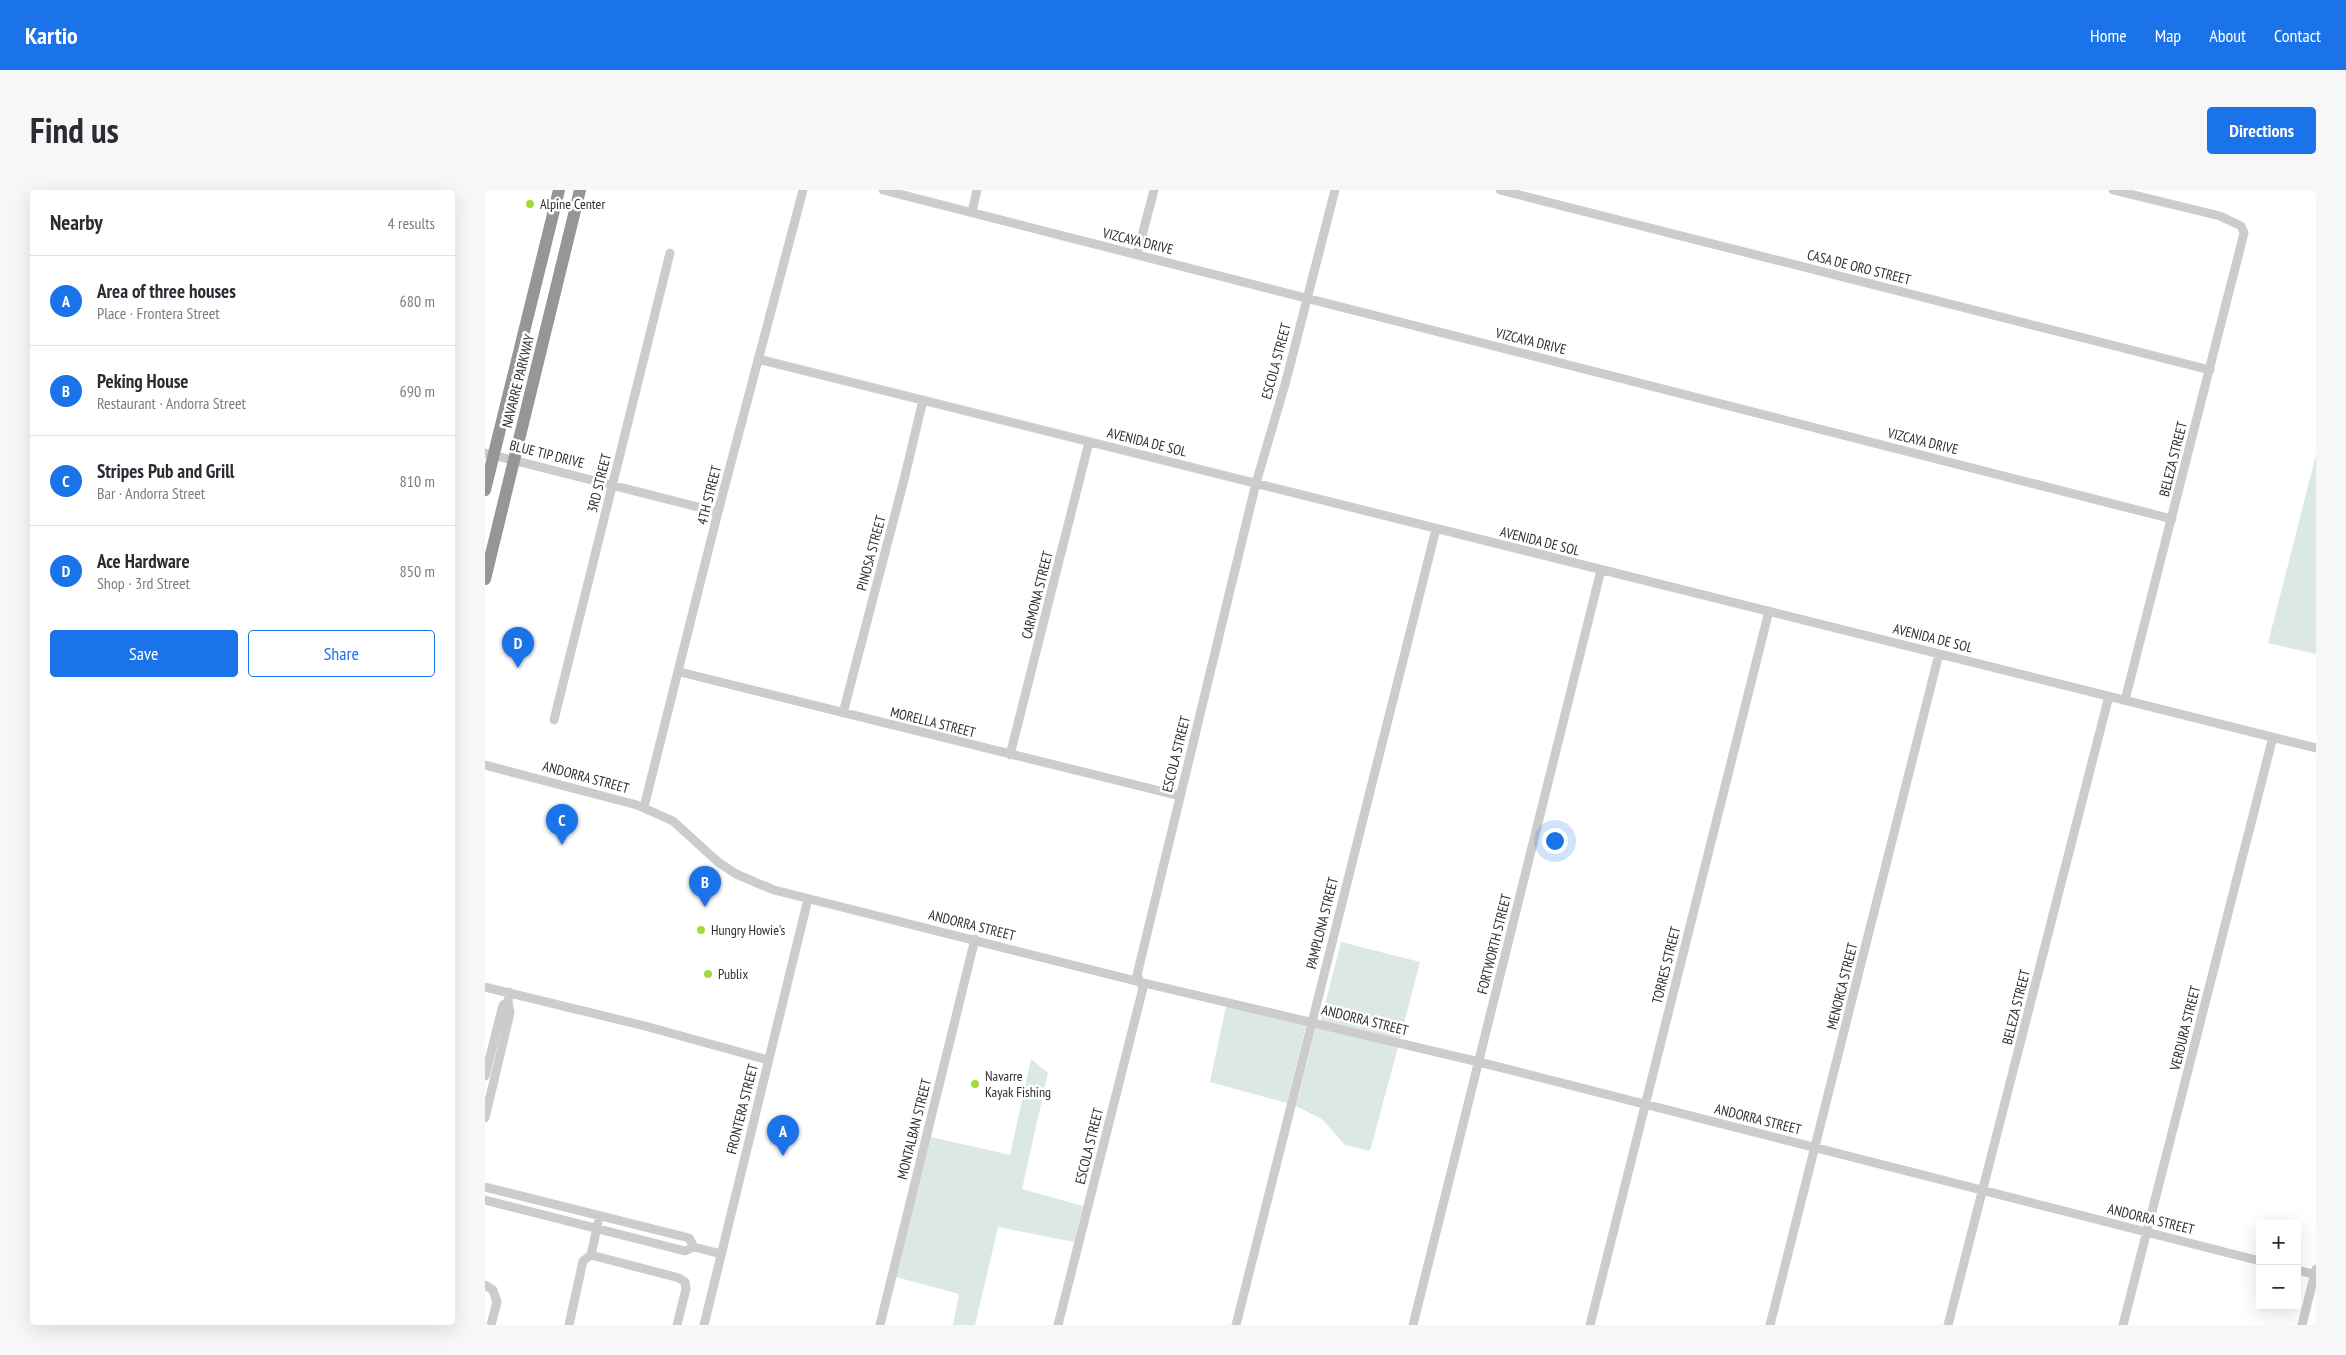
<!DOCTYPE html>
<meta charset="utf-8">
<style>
:root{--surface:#fff;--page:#f7f7f7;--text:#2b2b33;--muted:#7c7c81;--line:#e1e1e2;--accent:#1a73e8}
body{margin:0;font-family:"PT Sans Narrow",sans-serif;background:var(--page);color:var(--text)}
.controls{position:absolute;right:15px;bottom:15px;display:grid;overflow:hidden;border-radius:5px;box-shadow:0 5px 20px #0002}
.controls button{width:45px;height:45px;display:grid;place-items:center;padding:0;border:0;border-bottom:1px solid var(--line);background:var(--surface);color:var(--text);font:25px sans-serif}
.you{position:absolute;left:1069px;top:650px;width:18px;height:18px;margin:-12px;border:4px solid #fff;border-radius:50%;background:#1a73e8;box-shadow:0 0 0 8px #1a73e833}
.badge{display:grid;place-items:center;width:32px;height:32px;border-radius:50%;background:var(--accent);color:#fff;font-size:16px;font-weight:700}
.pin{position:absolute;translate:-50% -41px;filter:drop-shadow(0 1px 2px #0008)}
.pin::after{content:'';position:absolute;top:26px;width:18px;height:15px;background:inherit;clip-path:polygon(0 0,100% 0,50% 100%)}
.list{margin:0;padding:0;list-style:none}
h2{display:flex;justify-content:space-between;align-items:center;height:65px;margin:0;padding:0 20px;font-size:21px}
h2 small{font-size:16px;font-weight:400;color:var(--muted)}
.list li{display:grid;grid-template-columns:32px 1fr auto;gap:15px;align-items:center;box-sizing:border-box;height:90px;padding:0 20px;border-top:1px solid var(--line)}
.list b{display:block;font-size:19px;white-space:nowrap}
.list p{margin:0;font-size:16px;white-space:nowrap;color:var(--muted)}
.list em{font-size:16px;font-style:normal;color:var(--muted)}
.actions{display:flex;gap:10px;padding:15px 20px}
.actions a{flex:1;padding:11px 0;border:1px solid var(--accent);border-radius:5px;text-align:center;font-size:18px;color:var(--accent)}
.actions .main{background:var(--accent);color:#fff}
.map{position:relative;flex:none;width:1831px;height:1135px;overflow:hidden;border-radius:5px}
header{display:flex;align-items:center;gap:30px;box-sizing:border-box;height:70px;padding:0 25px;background:var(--accent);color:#fff}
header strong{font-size:24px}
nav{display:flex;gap:28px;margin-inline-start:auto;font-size:18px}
.intro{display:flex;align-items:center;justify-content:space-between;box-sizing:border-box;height:120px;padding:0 30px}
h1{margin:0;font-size:35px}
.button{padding:12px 22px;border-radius:5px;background:var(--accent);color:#fff;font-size:18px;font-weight:700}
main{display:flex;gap:30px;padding:0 30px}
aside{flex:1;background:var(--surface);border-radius:5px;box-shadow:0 5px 20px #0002}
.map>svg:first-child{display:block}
.green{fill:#dbe8e6}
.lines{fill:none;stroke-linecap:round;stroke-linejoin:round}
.minor{stroke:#ccc;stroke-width:9}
.highway{stroke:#969696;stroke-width:12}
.poi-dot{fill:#a5d93d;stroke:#fff;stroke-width:2}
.labels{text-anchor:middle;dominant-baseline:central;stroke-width:5;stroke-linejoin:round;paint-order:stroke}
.poi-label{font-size:14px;fill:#2f2f2f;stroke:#fff;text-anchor:start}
.street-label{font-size:14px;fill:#2f2f2f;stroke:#fff}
</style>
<header>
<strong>Kartio</strong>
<nav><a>Home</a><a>Map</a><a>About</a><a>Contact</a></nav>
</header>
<div class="intro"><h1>Find us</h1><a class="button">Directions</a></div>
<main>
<aside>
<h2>Nearby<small>4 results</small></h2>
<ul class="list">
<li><span class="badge">A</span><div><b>Area of three houses</b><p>Place · Frontera Street</p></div><em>680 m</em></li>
<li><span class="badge">B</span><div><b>Peking House</b><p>Restaurant · Andorra Street</p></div><em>690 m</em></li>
<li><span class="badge">C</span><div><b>Stripes Pub and Grill</b><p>Bar · Andorra Street</p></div><em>810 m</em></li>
<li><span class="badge">D</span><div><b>Ace Hardware</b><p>Shop · 3rd Street</p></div><em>850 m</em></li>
</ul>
<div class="actions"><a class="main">Save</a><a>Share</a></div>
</aside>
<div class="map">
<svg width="1831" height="1135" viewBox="0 0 1831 1135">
<rect width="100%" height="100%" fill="#fff"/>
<path class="green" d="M1831,265v199l-48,-11z
M856,752l79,20 -20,77 -79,-19z
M741,816l80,19 -19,78 -77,-21z
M831,837l82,20 -28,104 -25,-6 -22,-25 -27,-14z
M546,869l17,14 -26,116 61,17 -9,36 -76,-15 -23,98h-22l6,-31 -63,-17 35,-140 79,18z"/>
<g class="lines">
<path class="minor" d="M398,0l1289,329
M1015,0l710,180
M1628,0l107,26 21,10 3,7 -119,467
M487,22l5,-22
M652,65l17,-65
M273,169l1558,389
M0,263l233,59
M195,482l500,124
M358,523l61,-233 19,-80
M69,530l116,-467
M525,565l79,-313
M0,575l152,40 36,16 45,41 18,12 38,16 366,92 339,80 781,199
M159,617l74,-295 85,-322
M0,797l160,39 123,34
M0,886l18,-71 5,-3
M0,928l25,-105 -2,-11 1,-10
M0,997l204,51 5,9
M0,1010l200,51 9,-4 27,7
M113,1033l-7,32 88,23 6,4 1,7 -9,36
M1812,1080l19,5
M0,1095l8,5 4,12 -6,23
M84,1135l14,-64 8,-6
M219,1135l104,-426
M395,1135l95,-386
M573,1135l85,-337 -6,-13 119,-492 30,-102 49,-191
M751,1135l200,-796
M928,1135l188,-755
M1105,1135l179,-714
M1285,1135l169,-671
M1463,1135l161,-629
M1638,1135l150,-588
M1817,1135l14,-56"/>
<path class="highway" d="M0,300l74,-300
M0,389l95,-389"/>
</g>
<g class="poi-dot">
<circle cx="45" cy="14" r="5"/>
<circle cx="216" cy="740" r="5"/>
<circle cx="223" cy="784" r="5"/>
<circle cx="490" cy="894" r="5"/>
</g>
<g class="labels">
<g class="poi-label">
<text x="55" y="14">Alpine Center</text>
<text x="226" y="740">Hungry Howie's</text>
<text x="233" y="784">Publix</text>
<text x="500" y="886">Navarre<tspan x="500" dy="16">Kayak Fishing</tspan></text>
</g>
<g class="street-label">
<text transform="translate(653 51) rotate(14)">VIZCAYA DRIVE</text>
<text transform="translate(1374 77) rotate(14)">CASA DE ORO STREET</text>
<text transform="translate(1046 151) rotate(14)">VIZCAYA DRIVE</text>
<text transform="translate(791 171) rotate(-75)">ESCOLA STREET</text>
<text transform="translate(33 191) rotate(-76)">NAVARRE PARKWAY</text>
<text transform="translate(1438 251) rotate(14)">VIZCAYA DRIVE</text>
<text transform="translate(662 252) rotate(14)">AVENIDA DE SOL</text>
<text transform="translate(62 264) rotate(14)">BLUE TIP DRIVE</text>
<text transform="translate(1688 269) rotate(-76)">BELEZA STREET</text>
<text transform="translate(114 293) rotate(-76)">3RD STREET</text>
<text transform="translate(224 305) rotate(-76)">4TH STREET</text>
<text transform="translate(1055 351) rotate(14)">AVENIDA DE SOL</text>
<text transform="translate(386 363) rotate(-75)">PINOSA STREET</text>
<text transform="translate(552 405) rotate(-76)">CARMONA STREET</text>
<text transform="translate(1448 448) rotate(14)">AVENIDA DE SOL</text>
<text transform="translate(448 532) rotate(14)">MORELLA STREET</text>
<text transform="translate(691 564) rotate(-76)">ESCOLA STREET</text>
<text transform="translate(101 587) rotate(15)">ANDORRA STREET</text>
<text transform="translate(837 733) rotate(-76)">PAMPLONA STREET</text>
<text transform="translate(487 735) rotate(14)">ANDORRA STREET</text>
<text transform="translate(1009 754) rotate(-76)">FORTWORTH STREET</text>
<text transform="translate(1181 775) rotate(-76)">TORRES STREET</text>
<text transform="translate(1357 796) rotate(-76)">MENORCA STREET</text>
<text transform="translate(1531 817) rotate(-76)">BELEZA STREET</text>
<text transform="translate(880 830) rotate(14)">ANDORRA STREET</text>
<text transform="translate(1700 838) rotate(-76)">VERDURA STREET</text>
<text transform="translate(257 919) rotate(-76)">FRONTERA STREET</text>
<text transform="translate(1273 929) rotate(14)">ANDORRA STREET</text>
<text transform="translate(429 939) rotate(-76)">MONTALBAN STREET</text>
<text transform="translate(604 956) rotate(-76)">ESCOLA STREET</text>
<text transform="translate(1666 1029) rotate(14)">ANDORRA STREET</text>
</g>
</g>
</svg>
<div class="controls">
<button>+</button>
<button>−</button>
</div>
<div class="you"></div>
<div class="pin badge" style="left:298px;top:966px">A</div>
<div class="pin badge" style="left:220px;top:717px">B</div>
<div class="pin badge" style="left:77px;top:655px">C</div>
<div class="pin badge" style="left:33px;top:478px">D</div>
</div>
</main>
